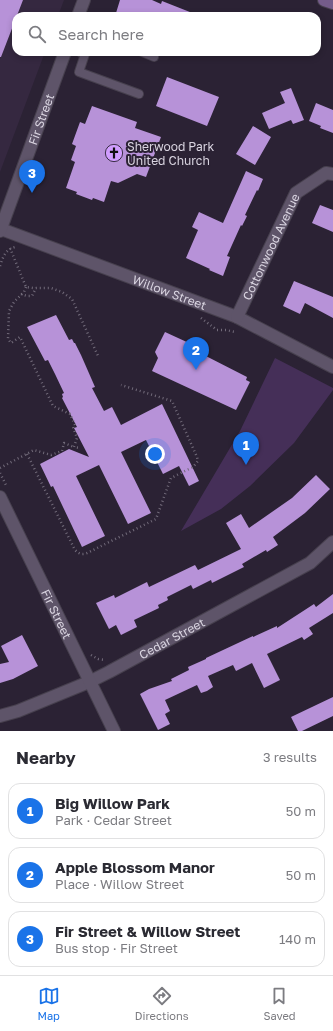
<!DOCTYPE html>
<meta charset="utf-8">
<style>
:root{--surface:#fff;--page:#f7f7f7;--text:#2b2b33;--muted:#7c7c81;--line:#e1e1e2;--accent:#1a73e8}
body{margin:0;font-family:"Golos Text",sans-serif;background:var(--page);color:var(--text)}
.you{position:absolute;left:155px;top:454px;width:14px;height:14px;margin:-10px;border:3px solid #fff;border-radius:50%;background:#1a73e8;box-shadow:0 0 0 6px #1a73e833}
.badge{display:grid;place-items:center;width:26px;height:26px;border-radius:50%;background:var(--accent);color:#fff;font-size:13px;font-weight:700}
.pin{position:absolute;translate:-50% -33px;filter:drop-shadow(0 1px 2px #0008)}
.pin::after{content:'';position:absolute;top:21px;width:14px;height:12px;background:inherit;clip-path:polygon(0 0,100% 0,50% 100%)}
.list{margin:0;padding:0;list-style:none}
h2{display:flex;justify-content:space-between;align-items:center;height:52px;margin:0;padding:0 16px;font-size:17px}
h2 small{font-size:13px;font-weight:400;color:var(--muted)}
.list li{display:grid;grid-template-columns:26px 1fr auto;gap:12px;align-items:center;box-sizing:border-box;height:56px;margin:0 8px 8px;padding:0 8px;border:1px solid var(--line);border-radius:12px}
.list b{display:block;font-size:15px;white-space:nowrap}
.list p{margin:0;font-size:13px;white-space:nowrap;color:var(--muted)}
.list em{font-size:13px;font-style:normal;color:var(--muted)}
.icon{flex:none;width:22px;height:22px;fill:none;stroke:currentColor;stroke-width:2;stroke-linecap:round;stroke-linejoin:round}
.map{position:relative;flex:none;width:333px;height:731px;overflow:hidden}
.search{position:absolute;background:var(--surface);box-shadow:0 2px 6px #0003;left:12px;right:12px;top:12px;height:44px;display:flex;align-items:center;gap:10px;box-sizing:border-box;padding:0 14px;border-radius:12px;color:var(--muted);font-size:15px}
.sheet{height:244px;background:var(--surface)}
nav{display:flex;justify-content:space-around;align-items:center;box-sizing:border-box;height:56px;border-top:1px solid var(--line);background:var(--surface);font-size:11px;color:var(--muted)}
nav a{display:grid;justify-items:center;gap:2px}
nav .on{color:var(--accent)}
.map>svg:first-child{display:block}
.built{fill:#352840}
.green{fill:#452f58}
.building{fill:#b792d8}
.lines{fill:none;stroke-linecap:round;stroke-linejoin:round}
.service-casing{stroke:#47404e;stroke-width:10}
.minor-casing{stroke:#47404e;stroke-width:14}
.tertiary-casing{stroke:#47404e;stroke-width:14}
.secondary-casing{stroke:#47404e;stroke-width:14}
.path{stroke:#726b7a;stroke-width:2.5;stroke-dasharray:1 3;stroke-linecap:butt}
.service{stroke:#5e5469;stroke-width:8}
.minor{stroke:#5e5469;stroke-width:12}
.tertiary{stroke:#5e5469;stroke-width:12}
.secondary{stroke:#745c8a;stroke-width:12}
.labels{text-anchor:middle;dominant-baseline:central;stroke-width:4;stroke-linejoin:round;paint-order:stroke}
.street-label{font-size:12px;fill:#dad5e1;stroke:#2b2234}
.poi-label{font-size:12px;fill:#dad5e1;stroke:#2b2234;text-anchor:start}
</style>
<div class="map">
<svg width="333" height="731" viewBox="0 0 333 731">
<rect width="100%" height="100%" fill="#2b2234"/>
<path class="built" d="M0,0h64l-6,16h-42v36h29l-45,120z"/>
<path class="green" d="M275,358l58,30v2l-39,53 -44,43 -29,23 -40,22 59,-100z"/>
<path class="building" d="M0,0h23l-22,57h-1z
M120,0h32l9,4 1,-3 38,15h-75l-9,-3z
M167,77l52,20 -12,29 -51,-20z
M291,88l13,32 -11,4 -2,-4 -22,9 -7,-16 23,-10 -5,-11z
M316,103l17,7v23l-13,-5 1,-2 -12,-5z
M92,106l45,16 -2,6 26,9 -15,40 -9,-3 -19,9 -7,-2 -7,21 -11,-4 -1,2 -16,-6 1,-2 -11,-4 9,-26 -4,-2 5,-14 -4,-2 8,-22 5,2z
M253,126l18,11 -16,28 -19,-11z
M246,171l17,8 -5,12 -1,-1 -12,25 2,1 -5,10 -1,-1 -14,31 3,1 -7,19 -14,-6 1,-1 -24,-11 12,-28 -6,-3 7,-15 24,11z
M320,205l13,5v22l-21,-9z
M294,281l39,16v21l-28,-15 -5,11 -17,-8z
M56,315l13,25 3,-1 2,4h1l6,12 14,32 -3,1 12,23 8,-4 9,18 41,-21 37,77 -10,5 -10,-20 -16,8 -17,-34 -25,12 30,61 -23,11 -29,-59 -23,11 29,60 -23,11 -29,-61 -2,1 -11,-23 29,-15 20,8 -15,-29 3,-1 -15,-29 1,-1 -1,-3 2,-1 -9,-19 -7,-14 -3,1 -18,-34z
M165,332l37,17 -2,4 47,24 -1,3 4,2 -14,28 -84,-39 6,-13 -3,-6z
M316,475l14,14 -25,24 -32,24 5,8 -11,7 -1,-2 -24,14 2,3 -32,16 -1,-3 -18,9 -2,-4 -24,12 1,3 -10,5 1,3 -25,12 3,7 -16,8 -5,-10 -7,4 -13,-26 18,-8 1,3 32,-16 2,5 46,-22 3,5 43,-21 -15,-26 15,-9 8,14 43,-30z
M333,594v19l-24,15 4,6 -9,6 -2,-3 -35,17 13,26 -16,8 -12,-25 -16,8 -3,-6 -25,11 5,11 -6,4 -6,2 -4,-8 -32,15 5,11 -5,3 5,10 -12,6 -18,-36 9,-5 23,-8 -1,-2 18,-9 -1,-3 18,-8v-1l47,-22v1l24,-11v2l37,-24 2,3z
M22,635l16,31 -25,13 -13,4v-19l9,-2 -8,-16z
M333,697v19l-31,15h-4l-7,-14z"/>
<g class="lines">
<defs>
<path id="service" d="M80,52l5,2 -6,18 60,22
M142,52l12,5"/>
<g id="minor">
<path id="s1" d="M1,229l236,88 96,50"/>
<path id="s2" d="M237,317l59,-124 30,-20 7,1"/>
<path id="s3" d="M0,716l18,-5 71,-29 20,-10 201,-109 23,-21"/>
</g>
<g id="tertiary">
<path d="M78,16l6,-16"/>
<path id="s4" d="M0,231l65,-179"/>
<path id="s5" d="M0,497l114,234"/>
</g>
<path id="secondary" d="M324,0l9,3"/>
</defs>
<use href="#service" class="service-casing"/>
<use href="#minor" class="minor-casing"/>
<use href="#tertiary" class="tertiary-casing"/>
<use href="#secondary" class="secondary-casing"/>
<path class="path" d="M10,248l16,39 7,1h18l11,4 10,7 27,59
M0,266c3,-9 5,-16 15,-19
M26,287l-2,5 -10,10 -5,9 -1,28 3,4 9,-6 33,69 17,8 5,11 -2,2 4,11 -3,9 5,1
M21,294l6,2h5l4,-8
M201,318l16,12h9l9,2
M27,454l48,96c4,4 7,5 12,3l69,-34 15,-41 22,-11 5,-6 -1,-4 -25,-56 -51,-16
M0,468l34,-18 17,5 11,-4 2,-8 10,4
M0,473l7,14
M91,655l7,4 7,1"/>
<use href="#service" class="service"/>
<use href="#minor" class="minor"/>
<use href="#tertiary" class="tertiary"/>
<use href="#secondary" class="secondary"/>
</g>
<defs>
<symbol id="church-disc" viewBox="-11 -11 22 22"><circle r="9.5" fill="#d09dfe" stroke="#2b2234"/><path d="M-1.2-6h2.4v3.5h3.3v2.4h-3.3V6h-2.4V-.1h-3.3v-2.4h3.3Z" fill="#111"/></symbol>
</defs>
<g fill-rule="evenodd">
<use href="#church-disc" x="104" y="143" width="20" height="20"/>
</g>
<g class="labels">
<g class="street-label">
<text stroke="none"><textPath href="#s4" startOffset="119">Fir Street</textPath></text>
<text stroke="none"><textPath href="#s2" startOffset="78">Cottonwood Avenue</textPath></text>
<text stroke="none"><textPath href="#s1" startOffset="180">Willow Street</textPath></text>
<text stroke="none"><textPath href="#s5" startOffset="130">Fir Street</textPath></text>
<text stroke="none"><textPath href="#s3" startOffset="189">Cedar Street</textPath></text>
</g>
<g class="poi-label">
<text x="127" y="146">Sherwood Park<tspan x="127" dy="14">United Church</tspan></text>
</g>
</g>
</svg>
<div class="you"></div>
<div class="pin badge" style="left:246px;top:465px">1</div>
<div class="pin badge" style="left:196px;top:370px">2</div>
<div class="pin badge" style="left:32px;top:193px">3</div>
<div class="search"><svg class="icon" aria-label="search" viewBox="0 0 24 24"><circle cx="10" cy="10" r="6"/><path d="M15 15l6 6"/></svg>Search here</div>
</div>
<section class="sheet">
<h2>Nearby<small>3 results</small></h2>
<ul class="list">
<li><span class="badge">1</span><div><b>Big Willow Park</b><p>Park · Cedar Street</p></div><em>50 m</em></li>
<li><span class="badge">2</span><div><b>Apple Blossom Manor</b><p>Place · Willow Street</p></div><em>50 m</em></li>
<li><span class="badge">3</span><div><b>Fir Street &amp; Willow Street</b><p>Bus stop · Fir Street</p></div><em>140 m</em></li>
</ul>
</section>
<nav>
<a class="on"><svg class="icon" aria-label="map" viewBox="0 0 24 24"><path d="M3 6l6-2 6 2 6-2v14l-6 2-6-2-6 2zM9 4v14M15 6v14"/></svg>Map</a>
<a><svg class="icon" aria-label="directions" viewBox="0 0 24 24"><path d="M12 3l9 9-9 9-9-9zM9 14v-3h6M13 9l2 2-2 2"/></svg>Directions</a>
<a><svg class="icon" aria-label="saved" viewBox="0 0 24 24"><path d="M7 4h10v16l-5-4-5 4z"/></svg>Saved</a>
</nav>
